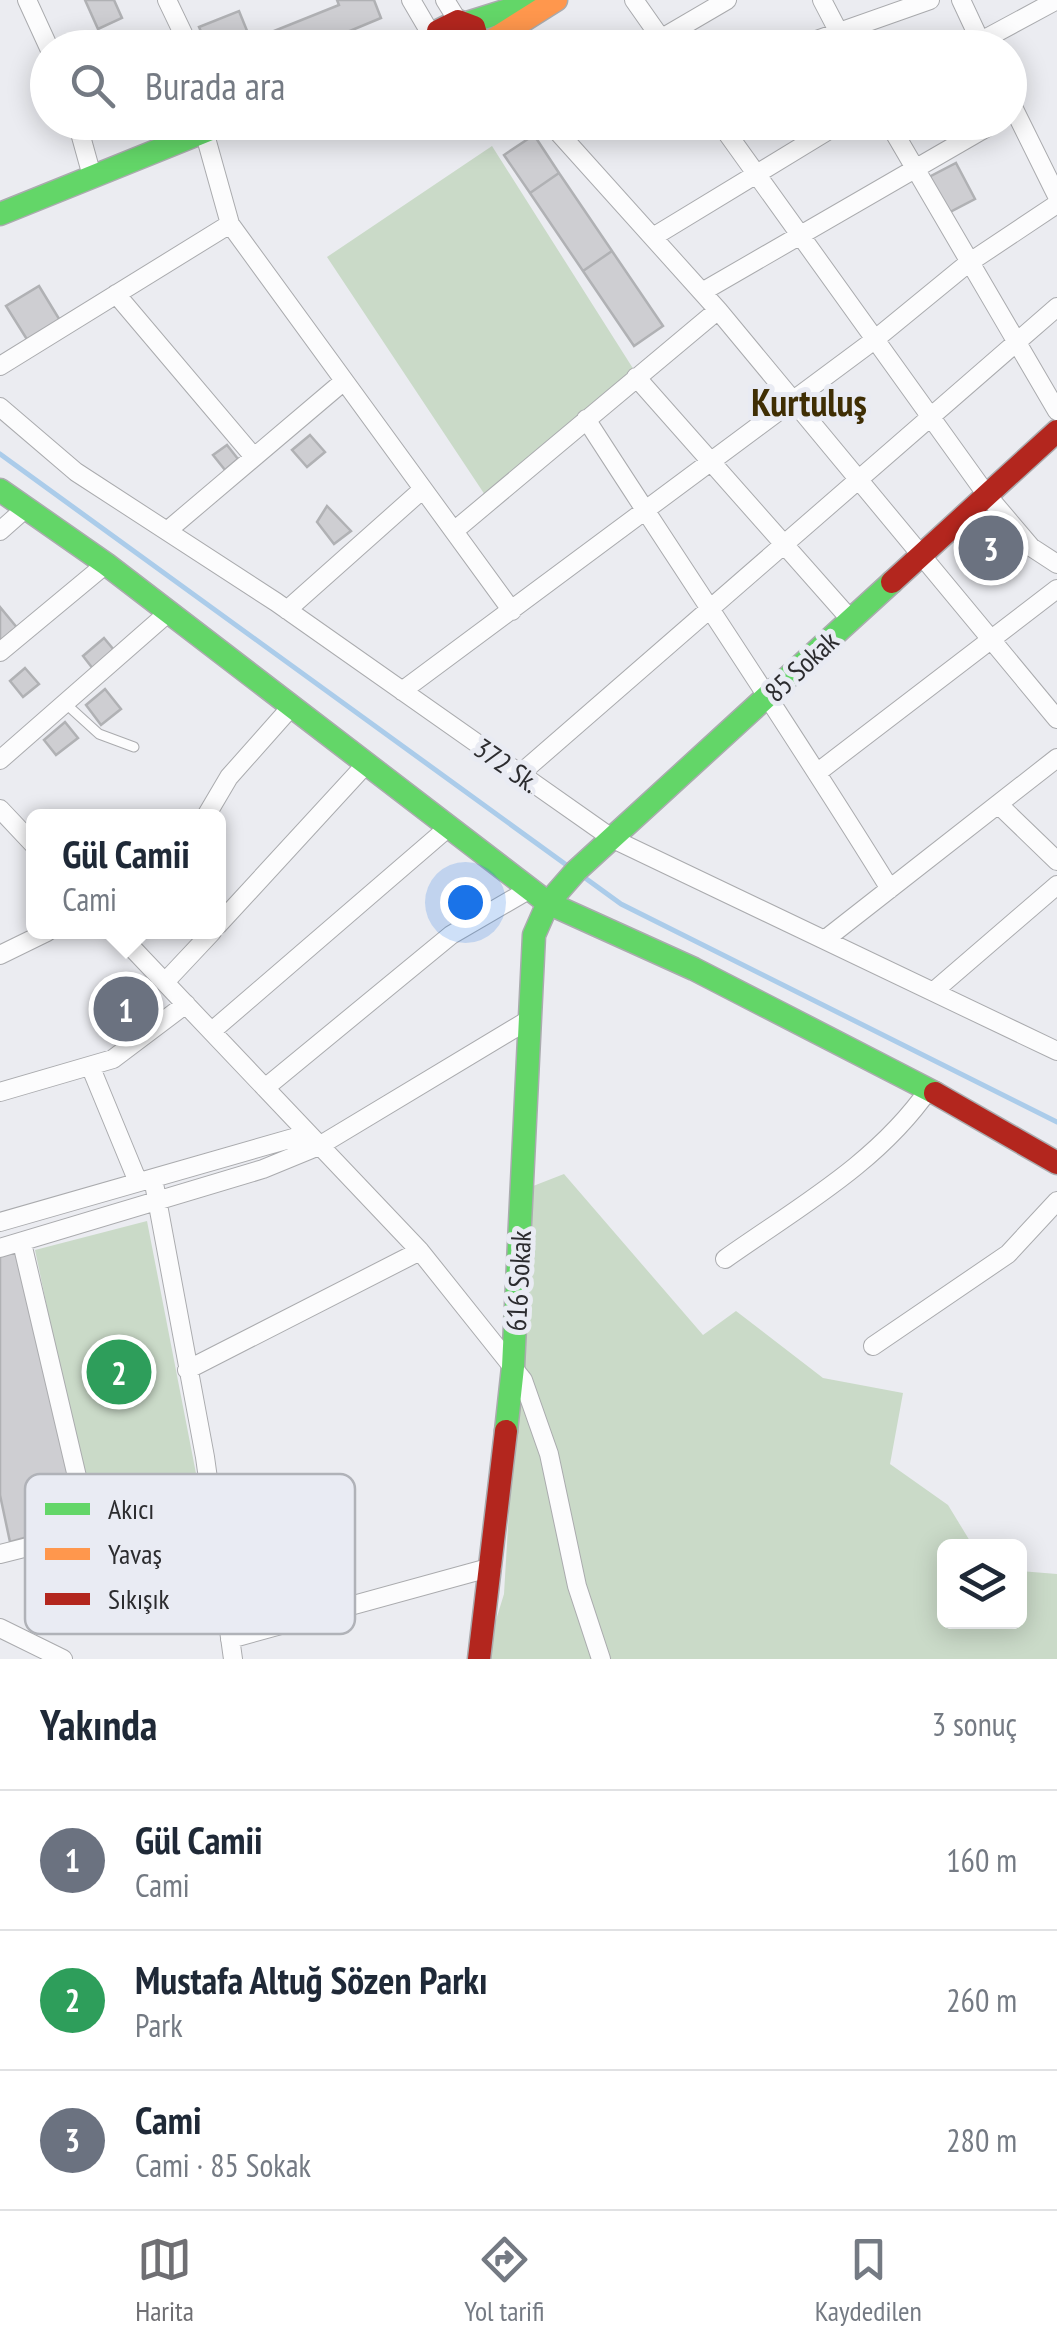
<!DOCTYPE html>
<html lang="tr">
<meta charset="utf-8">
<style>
:root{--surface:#fff;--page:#f6f6f7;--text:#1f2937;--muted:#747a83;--line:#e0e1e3;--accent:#6f6f73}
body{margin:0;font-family:"PT Sans Narrow",sans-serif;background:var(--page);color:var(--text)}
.controls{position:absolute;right:30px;bottom:30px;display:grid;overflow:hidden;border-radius:15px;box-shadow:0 5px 25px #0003}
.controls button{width:90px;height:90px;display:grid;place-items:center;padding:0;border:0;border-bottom:2px solid var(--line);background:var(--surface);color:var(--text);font:50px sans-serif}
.you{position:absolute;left:465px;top:902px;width:35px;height:35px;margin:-25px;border:8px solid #fff;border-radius:50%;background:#1a73e8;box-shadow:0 0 0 15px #1a73e833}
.badge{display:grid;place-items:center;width:65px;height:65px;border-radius:50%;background:var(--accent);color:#fff;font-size:32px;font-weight:700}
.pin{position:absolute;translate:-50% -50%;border:5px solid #fff;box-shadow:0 2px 10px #0006}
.popup{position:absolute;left:26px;top:809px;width:200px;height:130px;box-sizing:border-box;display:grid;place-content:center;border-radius:15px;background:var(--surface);filter:drop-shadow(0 2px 8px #0005);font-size:32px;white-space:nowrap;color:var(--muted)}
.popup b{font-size:38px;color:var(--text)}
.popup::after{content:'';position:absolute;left:50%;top:100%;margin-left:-20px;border:20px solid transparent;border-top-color:var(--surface)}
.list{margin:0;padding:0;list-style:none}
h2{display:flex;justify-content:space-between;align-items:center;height:130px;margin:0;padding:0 40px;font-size:42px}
h2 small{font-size:32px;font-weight:400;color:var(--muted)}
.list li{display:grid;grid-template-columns:65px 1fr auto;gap:30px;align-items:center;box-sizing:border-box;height:140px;padding:0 40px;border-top:2px solid var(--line)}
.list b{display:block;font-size:38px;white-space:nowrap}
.list p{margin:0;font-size:32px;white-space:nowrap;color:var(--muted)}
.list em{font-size:32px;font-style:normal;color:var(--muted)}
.icon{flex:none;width:55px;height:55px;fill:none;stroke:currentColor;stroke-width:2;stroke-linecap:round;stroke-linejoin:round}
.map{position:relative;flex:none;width:1057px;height:1659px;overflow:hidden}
.search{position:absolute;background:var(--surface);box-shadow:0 5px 25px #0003;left:30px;right:30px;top:30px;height:110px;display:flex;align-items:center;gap:25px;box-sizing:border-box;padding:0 35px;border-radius:55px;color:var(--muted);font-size:38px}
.sheet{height:550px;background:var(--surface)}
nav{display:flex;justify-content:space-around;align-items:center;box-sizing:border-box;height:140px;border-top:2px solid var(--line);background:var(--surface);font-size:28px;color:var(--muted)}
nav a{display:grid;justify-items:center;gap:5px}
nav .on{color:var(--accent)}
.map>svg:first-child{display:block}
.green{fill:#cadac8}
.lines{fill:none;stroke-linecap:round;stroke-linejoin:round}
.stream{stroke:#abccea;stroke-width:5}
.building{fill:#ceced2;stroke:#b0b1b4;stroke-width:2.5}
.lane-casing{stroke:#aaabae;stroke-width:11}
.street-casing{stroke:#aaabae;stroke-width:20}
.fast-casing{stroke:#aaabae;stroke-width:25}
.slow-casing{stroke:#aaabae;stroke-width:25}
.jam-casing{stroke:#aaabae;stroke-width:25}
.lane{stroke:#fcfcfd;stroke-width:9}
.street{stroke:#fcfcfd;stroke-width:18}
.fast{stroke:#63d668;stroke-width:22}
.slow{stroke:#ff974d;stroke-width:22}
.jam{stroke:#b3261e;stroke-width:22}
.labels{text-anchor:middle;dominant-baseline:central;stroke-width:10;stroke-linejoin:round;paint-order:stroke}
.street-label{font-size:28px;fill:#2c2c2f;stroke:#e9ebf3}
.district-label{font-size:38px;font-weight:bold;fill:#3f2e04;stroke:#e9ebf3}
.key{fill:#e9ebf3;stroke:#b0b2b8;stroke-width:2.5}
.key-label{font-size:28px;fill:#2c2c2f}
</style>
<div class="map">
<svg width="1057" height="1659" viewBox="0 0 1057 1659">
<rect width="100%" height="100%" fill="#ebecf1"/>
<path class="green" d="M492,146l142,224 -147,128 -160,-241z
M564,1174l139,161 33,-24 87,67 80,15 -13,71 58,41 25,41h-29v76h76v-51l37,3v85h-573l20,-65 24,-406z
M147,1221l53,273 -108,28 -57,-272z"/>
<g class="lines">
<path class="stream" d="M0,454l572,415
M581,875l40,29 436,218"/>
</g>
<path class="building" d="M85,0h29l8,18 -24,11z
M337,0h37l7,18 -72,30h-46l-4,-11 80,-32z
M239,11l15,37h-46l-9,-21z
M534,135l25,38 -29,20 -26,-38z
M956,163l19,36 -27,14 -19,-36z
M559,173l53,78 -29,20 -53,-78z
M612,251l51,75 -29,20 -51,-75z
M39,286l22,36 -33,19 -22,-35z
M310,435l15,17 -18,15 -15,-17z
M227,445l11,14 -13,11 -12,-15z
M327,506l24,25 -17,13 -17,-22z
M991,521l27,27 -27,27 -27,-27z
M0,607l19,23 -16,13 -3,-3z
M104,638l15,18 -22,18 -14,-18z
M25,668l14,16 -16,13 -13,-16z
M105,689l16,20 -20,16 -15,-20z
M65,722l13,16 -22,17 -12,-15z
M127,981l27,32 -28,23 -27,-31z
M19,1251l61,271 -70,20 -10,-47v-239z"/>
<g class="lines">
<defs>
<path id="lane" d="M66,704l33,30 35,13"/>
<path id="street" d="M27,0l22,48
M167,0l23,48
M411,0l24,41
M445,0l13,21
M634,0l33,47
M822,0l25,48
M961,0l22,47
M645,48l82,-48
M794,48l136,-48
M968,48l89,-48
M1010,101l47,95
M77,122l15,54
M549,122l169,188 339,409
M719,122l267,372 45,53 26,17
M888,122l169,289
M204,131l26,93 282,387
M559,133l29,-11
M653,237l189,-115
M702,292l294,-170
M116,294l138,163
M0,366l230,-142
M636,377l215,243
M0,407l76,65 200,130 337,237 444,212
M586,419c101,157 206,311 304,470
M0,531l26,-23
M167,531l177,-150
M454,531l264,-221
M287,610l136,-121
M0,652l106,-88
M402,691l471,-350 94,-77 90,-60
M0,760l169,-148
M818,772l239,-183
M520,774l537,-467
M998,804l59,57
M0,809l34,36
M206,816l23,-39 63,-71
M218,925l149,-162
M117,932l303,319 103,129 26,74 28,132 24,73
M827,938l230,-180
M0,955l47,-23
M165,982l47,-50
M934,991l123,-106
M212,1031l238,-205
M91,1068l47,114
M265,1088l186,-153 79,-46
M0,1092l113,-33 73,-55
M153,1178l52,279 28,202
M0,1222l307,-88
M22,1243l68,289
M0,1248l263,-79 56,-23 211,-127
M725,1259c72,-51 153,-96 204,-170
M873,1346l135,-92 49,-53
M187,1370l233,-119
M0,1554l211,-53
M0,1628l63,31
M230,1639l262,-72"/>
<path id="fast" d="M467,23l60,-19
M0,214l228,-92
M0,490l106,74 442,339 146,66 241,124
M506,1431l7,-64 21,-432 14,-32 28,-32 316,-289"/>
<path id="slow" d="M480,48l76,-48"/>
<path id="jam" d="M436,48l2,-17 20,-10 16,6 6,21
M892,582l165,-151
M935,1093l122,70
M479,1659l27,-228"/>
</defs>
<use href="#lane" class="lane-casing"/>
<use href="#street" class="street-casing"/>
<use href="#fast" class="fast-casing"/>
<use href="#slow" class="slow-casing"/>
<use href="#jam" class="jam-casing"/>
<use href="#lane" class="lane"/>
<use href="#street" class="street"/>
<use href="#fast" class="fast"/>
<use href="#slow" class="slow"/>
<use href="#jam" class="jam"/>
</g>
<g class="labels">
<g class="street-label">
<text transform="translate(801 666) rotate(-43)">85 Sokak</text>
<text transform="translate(507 765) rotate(35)">372 Sk.</text>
<text transform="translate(518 1281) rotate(-87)">616 Sokak</text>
</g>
<g class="district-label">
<text x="809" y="401">Kurtuluş</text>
</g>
</g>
<rect x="25" y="1474" width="330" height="160" rx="15" class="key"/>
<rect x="45" y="1503" width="45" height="12" fill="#63d668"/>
<rect x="45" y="1548" width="45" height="12" fill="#ff974d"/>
<rect x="45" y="1593" width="45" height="12" fill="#b3261e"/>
<g class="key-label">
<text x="108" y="1519">Akıcı</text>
<text x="108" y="1564">Yavaş</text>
<text x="108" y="1609">Sıkışık</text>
</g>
</svg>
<div class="controls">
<button><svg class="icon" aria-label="layers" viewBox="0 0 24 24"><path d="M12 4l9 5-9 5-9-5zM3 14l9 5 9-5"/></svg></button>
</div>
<div class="you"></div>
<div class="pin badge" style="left:126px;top:1009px;background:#6b7280">1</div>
<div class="popup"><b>Gül Camii</b>Cami</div>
<div class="pin badge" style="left:119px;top:1372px;background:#2e9e5b">2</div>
<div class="pin badge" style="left:991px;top:548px;background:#6b7280">3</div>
<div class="search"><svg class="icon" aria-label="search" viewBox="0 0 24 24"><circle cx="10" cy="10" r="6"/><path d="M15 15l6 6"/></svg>Burada ara</div>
</div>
<section class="sheet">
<h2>Yakında<small>3 sonuç</small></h2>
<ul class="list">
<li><span class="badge" style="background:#6b7280">1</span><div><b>Gül Camii</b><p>Cami</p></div><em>160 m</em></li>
<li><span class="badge" style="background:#2e9e5b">2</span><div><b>Mustafa Altuğ Sözen Parkı</b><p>Park</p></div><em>260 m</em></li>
<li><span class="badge" style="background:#6b7280">3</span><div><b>Cami</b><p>Cami · 85 Sokak</p></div><em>280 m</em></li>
</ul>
</section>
<nav>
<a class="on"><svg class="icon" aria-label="map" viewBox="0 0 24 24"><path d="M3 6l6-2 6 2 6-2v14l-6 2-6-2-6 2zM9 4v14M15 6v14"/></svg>Harita</a>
<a><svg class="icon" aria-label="directions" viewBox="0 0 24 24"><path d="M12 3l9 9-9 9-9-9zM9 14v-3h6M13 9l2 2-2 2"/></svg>Yol tarifi</a>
<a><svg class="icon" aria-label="saved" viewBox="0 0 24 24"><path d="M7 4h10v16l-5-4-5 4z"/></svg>Kaydedilen</a>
</nav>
